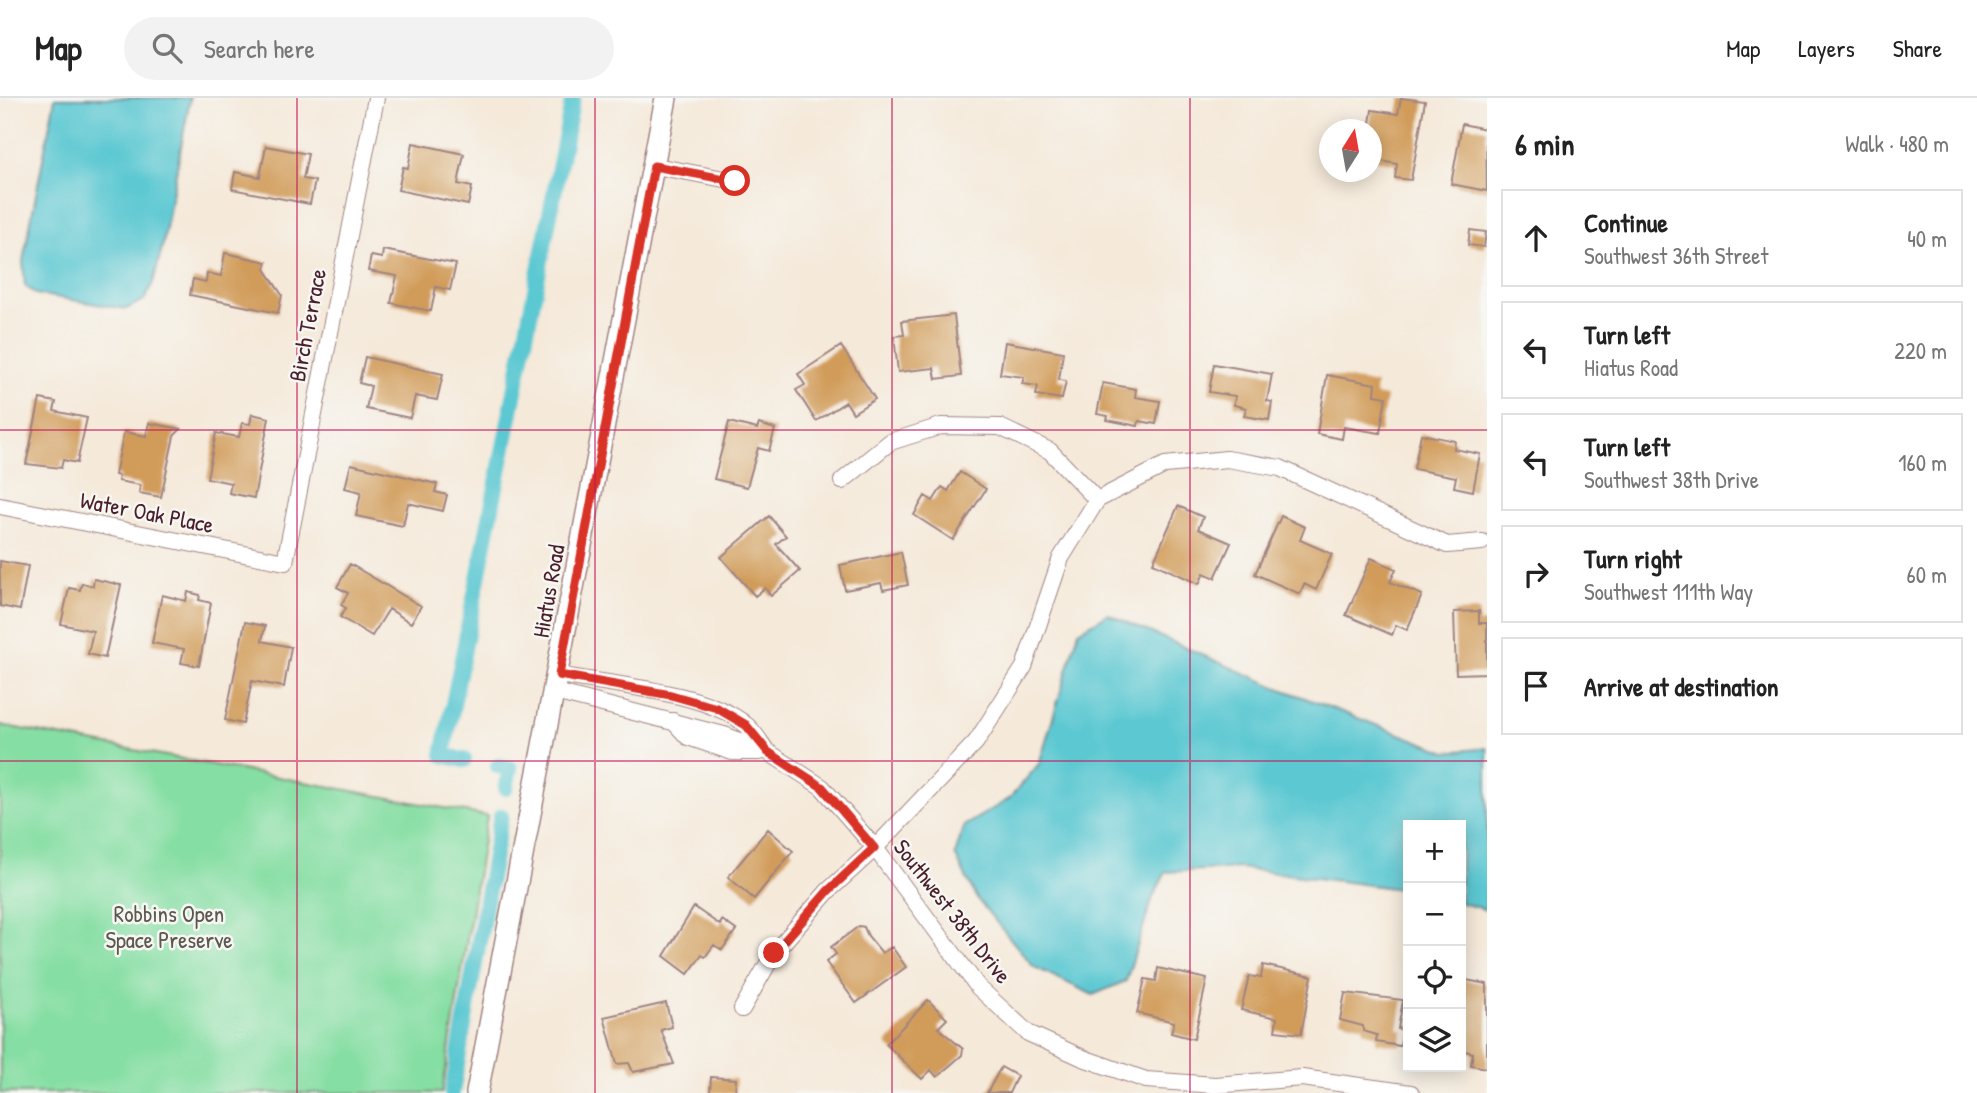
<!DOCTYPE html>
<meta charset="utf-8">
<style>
:root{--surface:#fff;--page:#f2f2f2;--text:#222;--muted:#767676;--line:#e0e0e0}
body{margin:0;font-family:"Patrick Hand",sans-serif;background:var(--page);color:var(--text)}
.controls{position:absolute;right:21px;bottom:21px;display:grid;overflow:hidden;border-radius:0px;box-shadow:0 4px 18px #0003}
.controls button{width:63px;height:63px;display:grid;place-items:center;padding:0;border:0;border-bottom:2px solid var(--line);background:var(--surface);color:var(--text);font:35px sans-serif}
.compass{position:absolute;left:1319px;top:21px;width:63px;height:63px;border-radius:50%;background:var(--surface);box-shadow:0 4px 18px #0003;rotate:11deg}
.stop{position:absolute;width:21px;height:21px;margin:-16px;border:5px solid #d93025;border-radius:50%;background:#fff}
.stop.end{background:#d93025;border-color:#fff;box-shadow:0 2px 7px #0008}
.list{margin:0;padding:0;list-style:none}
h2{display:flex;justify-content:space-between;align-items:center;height:91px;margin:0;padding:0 28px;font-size:30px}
h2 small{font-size:23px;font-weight:400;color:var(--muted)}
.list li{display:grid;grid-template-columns:46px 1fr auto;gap:21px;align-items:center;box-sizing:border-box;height:98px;margin:0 14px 14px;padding:0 14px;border:2px solid var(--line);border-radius:0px}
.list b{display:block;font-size:26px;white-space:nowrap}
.list p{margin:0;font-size:23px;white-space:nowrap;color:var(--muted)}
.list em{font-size:23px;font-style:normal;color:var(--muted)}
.icon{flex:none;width:38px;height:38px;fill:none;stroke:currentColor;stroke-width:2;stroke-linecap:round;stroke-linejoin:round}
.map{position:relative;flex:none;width:1487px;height:995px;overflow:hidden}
header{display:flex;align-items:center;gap:42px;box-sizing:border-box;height:98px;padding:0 35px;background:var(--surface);border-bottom:2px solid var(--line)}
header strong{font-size:33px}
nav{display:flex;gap:38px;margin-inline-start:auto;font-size:24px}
.search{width:490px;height:63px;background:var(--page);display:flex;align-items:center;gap:18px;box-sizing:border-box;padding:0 24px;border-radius:38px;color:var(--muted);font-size:26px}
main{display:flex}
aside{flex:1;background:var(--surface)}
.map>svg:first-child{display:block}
.green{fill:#85dea3;stroke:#687e67;stroke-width:2}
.water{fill:#5bc8d2;stroke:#52747e;stroke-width:2}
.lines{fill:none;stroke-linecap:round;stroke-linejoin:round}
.canal{stroke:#5bc8d2;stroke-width:16}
.building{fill:#d19c5a}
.minor-casing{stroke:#a08482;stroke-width:18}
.tertiary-casing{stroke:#a08482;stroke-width:24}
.minor{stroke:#fff;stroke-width:16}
.tertiary{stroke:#fff;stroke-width:21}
.route{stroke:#d93025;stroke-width:9}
.grid{fill:none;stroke:#c2185b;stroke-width:2;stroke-opacity:0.55}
.labels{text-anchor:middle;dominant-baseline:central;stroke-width:5;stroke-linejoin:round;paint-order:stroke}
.street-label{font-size:23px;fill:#4a1f2b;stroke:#f6f6f2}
.park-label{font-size:23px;fill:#5c584f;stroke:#f6f6f2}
</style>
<header>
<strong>Map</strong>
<div class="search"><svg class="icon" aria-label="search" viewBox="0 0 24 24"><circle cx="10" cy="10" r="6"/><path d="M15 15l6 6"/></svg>Search here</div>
<nav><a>Map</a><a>Layers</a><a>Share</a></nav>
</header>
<main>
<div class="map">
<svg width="1487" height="995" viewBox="0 0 1487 995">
<rect width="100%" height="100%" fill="#f6f6f2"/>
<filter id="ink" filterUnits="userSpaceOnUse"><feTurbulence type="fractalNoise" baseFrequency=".0143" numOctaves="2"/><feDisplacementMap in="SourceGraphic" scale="14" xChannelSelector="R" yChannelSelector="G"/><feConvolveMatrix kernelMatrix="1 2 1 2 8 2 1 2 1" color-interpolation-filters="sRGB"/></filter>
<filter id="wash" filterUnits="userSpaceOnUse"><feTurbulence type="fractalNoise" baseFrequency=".00686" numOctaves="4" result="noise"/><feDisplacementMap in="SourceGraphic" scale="28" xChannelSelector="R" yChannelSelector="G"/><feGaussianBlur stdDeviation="1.57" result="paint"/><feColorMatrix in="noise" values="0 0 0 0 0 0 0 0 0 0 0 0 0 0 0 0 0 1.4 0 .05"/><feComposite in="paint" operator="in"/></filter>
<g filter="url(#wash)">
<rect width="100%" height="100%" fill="#f5e9d9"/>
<path class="green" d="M0,627l487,91 -45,277h-442z"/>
<path class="water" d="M55,0h135l-27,146 -10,39 -9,17 -18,9 -90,-15 -11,-8 -2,-25z
M1108,516l168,73 171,65 40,-4v162l-26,-7v-78h-53v65l-168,-22 -74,4 -13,25 -27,84 -33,14 -59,-28 -57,-68 -22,-44 9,-29 45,-27 30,-35 40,-133z"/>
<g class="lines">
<path class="canal" d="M464,662l-21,-5 130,-657
M498,668l12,2 -4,20
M452,995l49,-277"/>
</g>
<g id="blocks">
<path class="building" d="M1401,0l24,3 -14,79 -16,-2 2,-14 -26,-5v-29h-2l3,-20 26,4z
M1462,26l24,5 1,62 -36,-7z
M413,45l51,11 -6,30 14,3 -4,18 -70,-15 5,-23 5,1z
M266,48l42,8 -5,25 12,2 -5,23 -78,-15 3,-17 25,5z
M1470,132l16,2 -2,15 -16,-2z
M383,152l73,14 -6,26 -14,-3 -5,24 -40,-8 6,-27 -29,-5 3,-15 11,2z
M225,155l42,9 -2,7 17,26 -4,18 -88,-18 3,-16 13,3 1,-9 14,3z
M954,217l7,61 -25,3 -2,-11 -36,4 -4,-36 10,-1 -2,-14z
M1005,244l58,10 -4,28 7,1 -4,18 -26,-4 2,-9 -16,-2 2,-7 -24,-3z
M841,248l34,53 -22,14 -7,-11 -30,19 -20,-31 9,-5 -7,-11z
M365,259l78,17 -6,26 -22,-4 -5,22 -44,-9 5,-23 -12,-3z
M1214,266l58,10 -5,27 5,1 -3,18 -25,-4 2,-8 -12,-3 1,-9 -26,-4z
M1327,277l49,9 -1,11 11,2 -6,36 -36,-6 -2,12 -25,-5z
M1103,285l33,6 -1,8 25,4 -4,23 -17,-3 -1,5 -31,-6 1,-4 -11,-2z
M40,301l16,3 -2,9 33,7 -10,45 -14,-3 -2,8 -35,-4z
M252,316l17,4 -15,80 -25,-5 2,-10 -24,-5 9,-45 23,4 3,-14 8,1z
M729,324l28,7 2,-5 16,5 -6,22 -11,-3 -11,39 -33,-8z
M149,325l32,6 -7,7 -13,61 -22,-4 1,-8 -22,-4 1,-5 -4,-1 9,-43 22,4z
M1421,336l34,7 -1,8 26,5 -7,37 -19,-4 2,-10 -42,-8z
M351,366l86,20 -2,8 12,3 -4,16 -35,-8 -5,23 -47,-10 5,-24 -16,-4z
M960,374l26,17 -33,51 -39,-25 11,-19 8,5 9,-14 6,4z
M1178,408l25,11 -5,12 33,14 -16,35 -11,-5 -5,11 -46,-21z
M769,418l17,20 -10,8 24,27 -29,25 -6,-8 -10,8 -34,-39z
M1281,418l24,11 -5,13 32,14 -16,36 -12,-6 -4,10 -45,-20z
M901,454l7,33 -25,5 -2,-7 -36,7 -5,-25z
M1371,460l25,11 -6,13 32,13 -15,35 -11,-5 -4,10 -46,-20z
M0,463l28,5 -8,44 -20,-4z
M350,466l71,42 -10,17 -22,-14 -17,27 -32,-19 6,-9 -5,-3 7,-12 -11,-6z
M94,481l27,6 -16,73 -17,-4 5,-23 -32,-7 8,-36 11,2 2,-7 11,3z
M188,494l12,3 -1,5 12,3 -12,63 -18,-3 3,-14 -32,-6 10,-48 24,6z
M1479,513v12h8v50l-31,1 -2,-62z
M245,524l20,4 -3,15 29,6 -7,40 -32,-6 -9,43 -18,-4z
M768,731l25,22 -39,48 -26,-22z
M694,809l26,18 2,-5 14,10 -14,20 -8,-5 -9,12 -3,-2 -14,19 -24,-18z
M859,828l5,1 4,9 14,17 10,-6 14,20 -50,36 -30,-41 10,-8 -5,-7z
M1263,867l49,11 -11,58 -26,-3 2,-13 -36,-8 8,-34 12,2z
M1158,870l49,11 -13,60 -23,-6 3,-11 -37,-9 8,-34 11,2z
M1461,881l26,5v84l-16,-3 2,-12 -12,-3z
M1345,895l58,7 -5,29 5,1 -3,16 -24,-4 1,-7 -14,-4v-5l-23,-6z
M928,902l19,19 -9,9 25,21 -1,6 -25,22 -6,-7 -9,9 -36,-35z
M666,905l6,24 -11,3 13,34 -41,8 -4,-9 -12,1 -13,-47z
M1001,969l16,9 -8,17h-22z
M711,979l25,2 -1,14h-25z"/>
</g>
</g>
<g filter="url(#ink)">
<use href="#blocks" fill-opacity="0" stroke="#a08482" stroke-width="2"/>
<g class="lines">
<defs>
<path id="minor" d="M655,68l80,15
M842,383l48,-39 51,-16 59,1 50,24 47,49
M1097,402l68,-35 62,-6 53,9 167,77 35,-3
M0,408l285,56 91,-464
M559,577c51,10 147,16 187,50 8,6 14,17 20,25
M555,594l169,43 44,17 54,35 53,61 103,139 50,46 55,25 63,22 69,5 87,-7 109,15
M673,623l15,16 44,15h27
M742,911l32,-56 54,-62 47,-43 101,-106 48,-75 37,-109 36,-58"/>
<path id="tertiary" d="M477,995l189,-995"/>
</defs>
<use href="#minor" class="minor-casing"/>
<use href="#tertiary" class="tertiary-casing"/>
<use href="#minor" class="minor"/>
<use href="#tertiary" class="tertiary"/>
</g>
</g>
<g class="lines" filter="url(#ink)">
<path class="route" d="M735,83l-81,-15 -95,509 112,20 46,13 29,17 22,27 54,35 52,61 -46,43 -54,62"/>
</g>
<path class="grid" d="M297,0v995M595,0v995M892,0v995M1190,0v995M0,332h1487M0,663h1487"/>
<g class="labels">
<g class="street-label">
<text transform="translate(307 227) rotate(-79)">Birch Terrace</text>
<text transform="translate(147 414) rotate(11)">Water Oak Place</text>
<text transform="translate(548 493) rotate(-80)">Hiatus Road</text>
<text transform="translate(953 813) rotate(52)">Southwest 38th Drive</text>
</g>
<g class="park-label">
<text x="169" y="815">Robbins Open<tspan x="169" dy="26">Space Preserve</tspan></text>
</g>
</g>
</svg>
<div class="controls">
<button>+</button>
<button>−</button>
<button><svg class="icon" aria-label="locate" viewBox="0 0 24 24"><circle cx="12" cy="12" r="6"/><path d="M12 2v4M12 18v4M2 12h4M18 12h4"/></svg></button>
<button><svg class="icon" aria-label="layers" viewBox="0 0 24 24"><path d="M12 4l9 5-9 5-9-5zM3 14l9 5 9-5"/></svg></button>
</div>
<svg class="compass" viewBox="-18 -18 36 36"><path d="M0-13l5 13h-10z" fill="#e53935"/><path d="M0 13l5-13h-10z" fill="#767676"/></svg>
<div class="stop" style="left:735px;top:83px"></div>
<div class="stop end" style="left:774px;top:855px"></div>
</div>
<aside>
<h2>6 min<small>Walk · 480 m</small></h2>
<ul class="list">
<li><svg class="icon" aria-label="ahead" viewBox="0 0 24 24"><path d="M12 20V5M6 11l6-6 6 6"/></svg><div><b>Continue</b><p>Southwest 36th Street</p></div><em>40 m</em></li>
<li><svg class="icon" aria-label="left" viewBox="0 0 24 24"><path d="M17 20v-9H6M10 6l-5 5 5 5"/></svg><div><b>Turn left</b><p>Hiatus Road</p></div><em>220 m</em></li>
<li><svg class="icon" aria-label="left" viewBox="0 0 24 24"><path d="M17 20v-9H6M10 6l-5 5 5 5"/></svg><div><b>Turn left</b><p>Southwest 38th Drive</p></div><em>160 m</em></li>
<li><svg class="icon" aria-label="right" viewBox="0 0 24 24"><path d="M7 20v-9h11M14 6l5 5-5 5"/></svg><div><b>Turn right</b><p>Southwest 111th Way</p></div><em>60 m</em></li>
<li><svg class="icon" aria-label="arrive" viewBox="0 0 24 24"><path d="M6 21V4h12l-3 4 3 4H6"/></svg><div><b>Arrive at destination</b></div></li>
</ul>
</aside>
</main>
